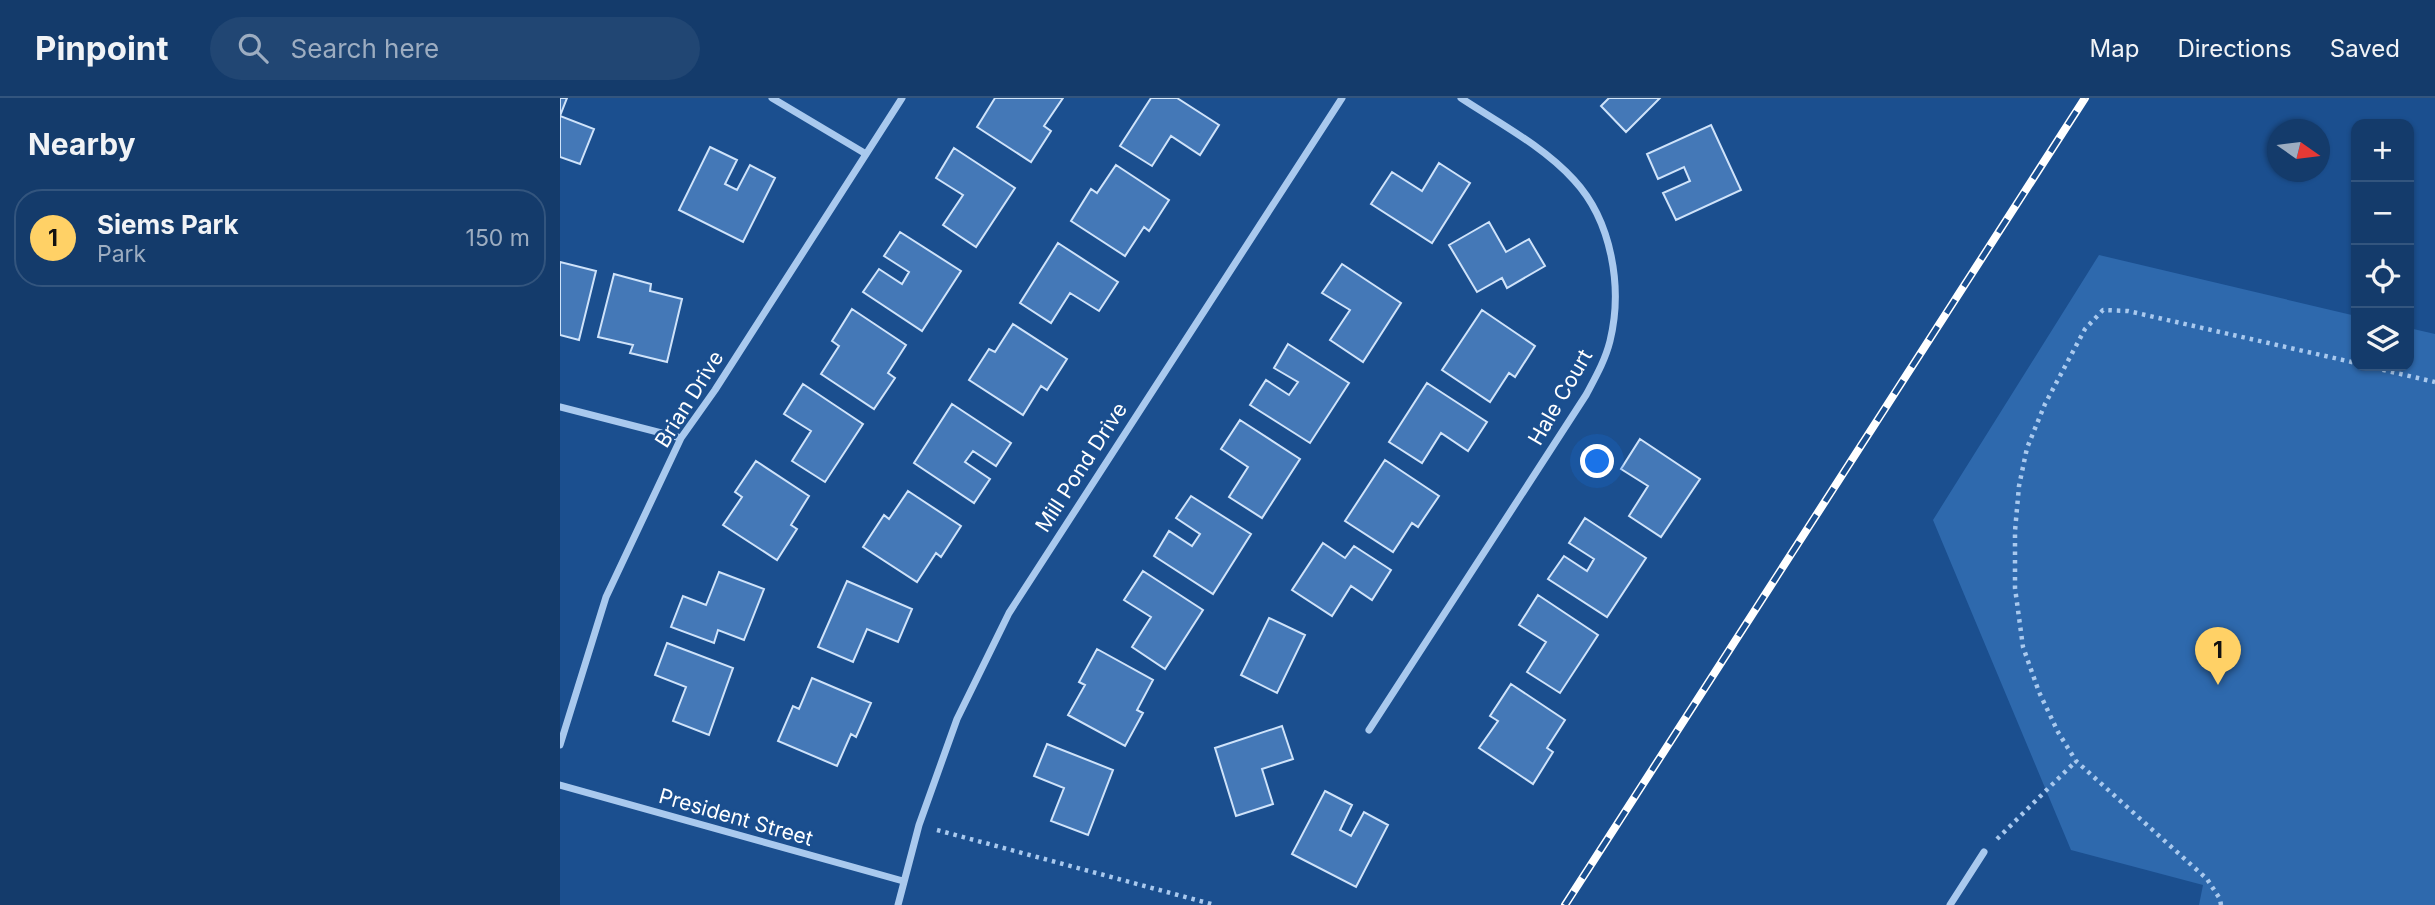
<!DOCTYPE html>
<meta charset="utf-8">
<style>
:root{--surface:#143b6b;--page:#214673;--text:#f1f3f6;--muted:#9dadc1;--line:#33557e;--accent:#ffd166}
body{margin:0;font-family:Inter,sans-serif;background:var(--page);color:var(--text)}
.controls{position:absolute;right:21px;top:21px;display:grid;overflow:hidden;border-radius:14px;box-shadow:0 2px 5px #0004}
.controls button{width:63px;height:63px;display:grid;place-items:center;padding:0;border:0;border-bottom:2px solid var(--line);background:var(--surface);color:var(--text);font:35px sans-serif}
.compass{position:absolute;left:1707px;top:21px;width:63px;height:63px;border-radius:50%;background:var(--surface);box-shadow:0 2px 5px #0004;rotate:104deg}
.you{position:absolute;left:1038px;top:364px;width:24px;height:24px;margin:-18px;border:5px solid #fff;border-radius:50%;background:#1a73e8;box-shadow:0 0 0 10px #1a73e833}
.badge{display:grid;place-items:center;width:46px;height:46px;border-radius:50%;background:var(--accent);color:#111;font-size:23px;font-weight:700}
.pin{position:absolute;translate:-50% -58px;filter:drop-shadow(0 2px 4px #0008)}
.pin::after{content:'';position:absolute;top:37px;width:24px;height:21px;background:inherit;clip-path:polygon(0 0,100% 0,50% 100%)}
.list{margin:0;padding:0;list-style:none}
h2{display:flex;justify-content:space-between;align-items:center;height:91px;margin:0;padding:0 28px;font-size:30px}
h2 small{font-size:23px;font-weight:400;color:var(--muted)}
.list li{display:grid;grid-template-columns:46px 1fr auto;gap:21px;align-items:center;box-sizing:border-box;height:98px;margin:0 14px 14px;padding:0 14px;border:2px solid var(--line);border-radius:28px}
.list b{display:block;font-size:26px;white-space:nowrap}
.list p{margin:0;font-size:23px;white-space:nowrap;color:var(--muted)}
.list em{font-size:23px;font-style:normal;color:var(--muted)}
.icon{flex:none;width:38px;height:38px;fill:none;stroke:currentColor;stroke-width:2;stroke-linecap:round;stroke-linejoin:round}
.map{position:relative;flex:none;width:1875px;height:807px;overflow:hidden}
header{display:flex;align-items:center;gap:42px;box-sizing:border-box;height:98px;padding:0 35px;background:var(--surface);border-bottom:2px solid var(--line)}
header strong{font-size:33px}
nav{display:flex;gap:38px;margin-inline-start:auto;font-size:24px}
.search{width:490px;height:63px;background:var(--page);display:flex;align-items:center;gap:18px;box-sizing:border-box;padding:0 24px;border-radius:38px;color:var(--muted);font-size:26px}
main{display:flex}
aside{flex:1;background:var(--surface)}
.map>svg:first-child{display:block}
.green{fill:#2e69ad}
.building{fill:#4478b7;stroke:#cfe3fa;stroke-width:2}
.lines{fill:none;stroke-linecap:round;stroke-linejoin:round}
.path{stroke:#a9c9ee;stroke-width:4.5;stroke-dasharray:3.5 5;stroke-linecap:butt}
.street{stroke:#a9c9ee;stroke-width:7}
.rail-casing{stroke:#fff;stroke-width:8}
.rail{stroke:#1b4f8f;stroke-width:5;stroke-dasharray:16;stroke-linecap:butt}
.labels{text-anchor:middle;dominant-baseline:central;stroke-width:5;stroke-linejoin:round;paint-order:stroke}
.street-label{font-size:21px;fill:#fff;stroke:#1b4f8f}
</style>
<header>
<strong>Pinpoint</strong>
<div class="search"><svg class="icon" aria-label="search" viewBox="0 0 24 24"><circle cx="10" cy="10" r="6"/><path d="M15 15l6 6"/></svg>Search here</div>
<nav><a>Map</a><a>Directions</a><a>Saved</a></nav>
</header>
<main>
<aside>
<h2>Nearby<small></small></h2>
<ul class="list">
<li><span class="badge">1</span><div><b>Siems Park</b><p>Park</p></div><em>150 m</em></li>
</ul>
</aside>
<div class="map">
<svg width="1875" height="807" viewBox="0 0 1875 807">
<rect width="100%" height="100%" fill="#1b4f8f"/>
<path class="green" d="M1539,157l257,61v50h53v-38l26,6v571h-236l4,-20 -132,-35 -138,-330z"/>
<path class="building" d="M0,0h7l-7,18 34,13 -14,35 -20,-7z
M435,0h68l-19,28 7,5 -20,31 -54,-35z
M591,0h26l42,27 -19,30 -29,-19 -19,30 -32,-20z
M1049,0h51l-34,34 -25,-26z
M1151,27l30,65 -65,30 -13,-27 27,-12 -6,-14 -26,12 -11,-25z
M150,49l27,13 -12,24 12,6 13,-25 25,13 -32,64 -64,-32z
M394,50l61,40 -39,59 -33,-22 20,-30 -27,-17z
M879,65l31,20 -38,60 -61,-39 21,-32 30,19z
M556,67l53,35 -20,31 -5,-4 -19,29 -54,-35 20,-32 6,4z
M929,124l17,30 23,-13 16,27 -38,22 -5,-10 -25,14 -28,-47z
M340,134l61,39 -39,60 -59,-39 16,-23 23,15 7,-12 -25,-16z
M498,145l60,39 -19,29 -29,-18 -19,30 -31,-20z
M0,164l36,9 -17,69 -19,-5z
M782,166l59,39 -38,59 -33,-22 20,-30 -28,-17z
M54,176l37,10 -1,7 32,8 -15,63 -37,-9 3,-8 -35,-8z
M292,211l54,36 -18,28 7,5 -21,31 -53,-35 18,-28 -7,-5z
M922,212l53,36 -20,31 -6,-4 -19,29 -48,-32z
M453,226l54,35 -20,31 -6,-4 -18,29 -54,-35 20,-31 6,3z
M728,246l61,39 -39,60 -60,-38 16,-25 23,15 9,-13 -24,-14z
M867,285l60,39 -19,29 -27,-18 -19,30 -33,-21z
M243,286l60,40 -38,58 -33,-21 19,-30 -27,-17z
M392,306l59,39 -15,23 -23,-15 -8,11 25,17 -16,24 -60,-40z
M680,322l60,39 -38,59 -33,-21 19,-30 -27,-18z
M1080,341l60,40 -39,58 -32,-21 19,-30 -27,-17z
M825,362l54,36 -21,31 -6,-4 -19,29 -48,-31z
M196,363l53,35 -18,29 6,4 -20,31 -54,-35 19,-28 -7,-5z
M348,393l53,35 -20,31 -5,-4 -19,29 -54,-35 21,-32 5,4z
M631,398l60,38 -38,60 -59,-38 15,-25 23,15 8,-12 -24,-16z
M1025,420l61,40 -39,59 -59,-38 16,-23 23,15 7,-12 -25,-16z
M763,445l22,15 9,-12 37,24 -19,30 -21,-14 -19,30 -40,-26z
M583,473l60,39 -38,59 -33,-22 19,-30 -27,-17z
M159,474l45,17 -20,51 -26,-10 -4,13 -43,-16 12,-31 23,9z
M287,483l65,28 -14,33 -31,-13 -14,33 -35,-15z
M978,497l60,40 -38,58 -33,-21 19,-30 -27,-17z
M709,520l36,17 -28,58 -36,-18z
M107,545l66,25 -24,67 -36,-14 13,-34 -31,-12z
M537,551l56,31 -16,30 6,3 -18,33 -57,-31 17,-30 -6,-3z
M252,580l59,25 -15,34 -5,-3 -14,32 -59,-25 15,-35 6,3z
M951,586l54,36 -18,28 6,4 -20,32 -54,-36 19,-27 -8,-5z
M722,628l11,33 -31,10 11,35 -37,12 -21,-68z
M487,646l66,26 -25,65 -37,-14 13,-33 -30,-12z
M765,693l27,14 -12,25 11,6 13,-24 24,13 -32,62 -64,-33z"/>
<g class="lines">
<path class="path" d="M1806,268l69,16
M377,732l278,75
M1437,741l79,-78
M1661,807l-1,-6 -13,-20 -131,-118 -18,-29 -19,-40 -16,-45 -8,-59v-57l4,-45 8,-38 18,-44 40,-75 18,-19 25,1 228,52"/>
<path class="street" d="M212,0l94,56
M0,309l121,31
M809,632l217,-335c9,-17 19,-34 24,-54 13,-53 2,-120 -36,-161 -31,-34 -75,-57 -113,-82
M0,647l46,-148 75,-159 34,-48 187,-292
M0,687l343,96
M338,807l21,-80 38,-106 52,-106 333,-515
M1390,807l34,-53"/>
<defs>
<path id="rail" d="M1005,807l520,-807"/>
</defs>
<use href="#rail" class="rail-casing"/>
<use href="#rail" class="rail"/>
</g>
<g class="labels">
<g class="street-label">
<text transform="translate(1000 299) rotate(-60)">Hale Court</text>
<text transform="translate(129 301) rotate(-58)">Brian Drive</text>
<text transform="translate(521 369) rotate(-57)">Mill Pond Drive</text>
<text transform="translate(176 719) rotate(16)">President Street</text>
</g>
</g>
</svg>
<div class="controls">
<button>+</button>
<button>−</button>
<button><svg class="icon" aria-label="locate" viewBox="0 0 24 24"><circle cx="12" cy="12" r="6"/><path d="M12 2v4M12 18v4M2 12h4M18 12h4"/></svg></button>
<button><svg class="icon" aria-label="layers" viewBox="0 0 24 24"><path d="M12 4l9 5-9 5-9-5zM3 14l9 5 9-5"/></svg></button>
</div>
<svg class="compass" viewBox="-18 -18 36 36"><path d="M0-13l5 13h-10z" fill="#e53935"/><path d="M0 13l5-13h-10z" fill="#9dadc1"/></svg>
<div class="you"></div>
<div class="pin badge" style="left:1658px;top:587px">1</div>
</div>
</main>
